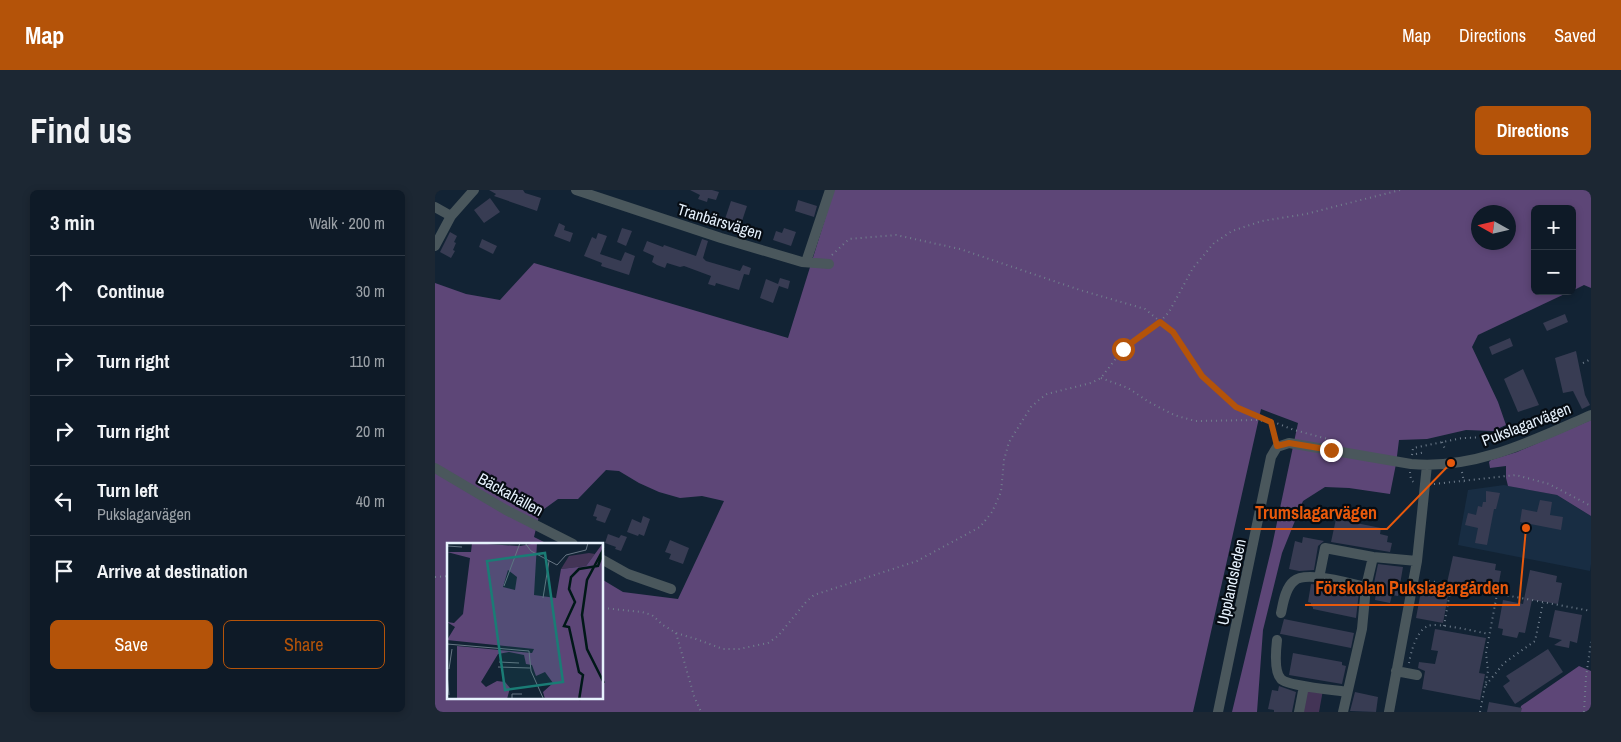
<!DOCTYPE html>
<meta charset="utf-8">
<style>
:root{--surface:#0e1a27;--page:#1c2733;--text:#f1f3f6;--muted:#9ba1a7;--line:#2e3844;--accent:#b45309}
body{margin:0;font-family:"Archivo Narrow",sans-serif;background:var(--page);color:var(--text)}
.controls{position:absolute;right:15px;top:15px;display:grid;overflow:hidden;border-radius:8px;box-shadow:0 2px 8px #0003}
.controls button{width:45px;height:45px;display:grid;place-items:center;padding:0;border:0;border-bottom:1px solid var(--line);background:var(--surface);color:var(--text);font:25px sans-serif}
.compass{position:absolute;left:1036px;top:15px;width:45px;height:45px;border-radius:50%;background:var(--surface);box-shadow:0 2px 8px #0003;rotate:278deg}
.stop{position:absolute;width:15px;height:15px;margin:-11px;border:4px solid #b45309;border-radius:50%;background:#fff}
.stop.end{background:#b45309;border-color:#fff;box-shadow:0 1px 5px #0008}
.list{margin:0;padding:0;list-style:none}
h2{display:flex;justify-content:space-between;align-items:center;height:65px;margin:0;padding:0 20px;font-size:21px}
h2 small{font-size:16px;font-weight:400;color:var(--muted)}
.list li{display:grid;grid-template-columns:32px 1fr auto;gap:15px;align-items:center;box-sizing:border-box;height:70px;padding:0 20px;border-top:1px solid var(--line)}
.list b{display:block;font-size:19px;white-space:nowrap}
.list p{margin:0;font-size:16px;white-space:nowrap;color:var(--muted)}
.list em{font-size:16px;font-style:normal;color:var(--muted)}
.actions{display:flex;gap:10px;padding:15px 20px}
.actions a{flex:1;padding:11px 0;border:1px solid var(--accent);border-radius:8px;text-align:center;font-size:18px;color:var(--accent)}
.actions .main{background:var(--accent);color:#fff}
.icon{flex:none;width:28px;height:28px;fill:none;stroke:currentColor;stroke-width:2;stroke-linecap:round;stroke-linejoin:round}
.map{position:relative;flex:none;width:1156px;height:522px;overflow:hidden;border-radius:8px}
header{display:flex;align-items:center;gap:30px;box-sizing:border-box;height:70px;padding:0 25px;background:var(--accent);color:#fff}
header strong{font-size:24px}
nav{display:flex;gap:28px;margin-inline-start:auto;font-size:18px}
.intro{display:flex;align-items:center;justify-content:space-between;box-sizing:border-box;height:120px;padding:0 30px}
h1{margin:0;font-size:35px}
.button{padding:12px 22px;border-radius:8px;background:var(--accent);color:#fff;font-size:18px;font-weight:700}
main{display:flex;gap:30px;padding:0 30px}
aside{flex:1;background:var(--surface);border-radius:8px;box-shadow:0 2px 8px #0003}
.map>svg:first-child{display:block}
.built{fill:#182d43}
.green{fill:#433456}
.forest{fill:#5d4677;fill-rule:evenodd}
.building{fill:#383c53}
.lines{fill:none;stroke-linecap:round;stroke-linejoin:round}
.path{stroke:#717f8e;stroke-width:2;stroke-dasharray:1 4;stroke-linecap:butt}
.minor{stroke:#4a575c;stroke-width:10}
.route{stroke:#b45309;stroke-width:6}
.labels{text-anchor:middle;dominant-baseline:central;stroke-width:4.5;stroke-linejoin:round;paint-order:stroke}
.street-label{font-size:16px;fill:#e7f2fd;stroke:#060c13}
.inset-river{fill:none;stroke:#001818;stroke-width:2.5}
.inset-road{fill:none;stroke:#677684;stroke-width:1}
.view{fill:#1a7c75;fill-opacity:0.15;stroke:#1a7c75;stroke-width:2.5}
.inset-edge{fill:none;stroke:#e7f2fd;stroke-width:2.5}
.leader{fill:none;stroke:#e8590c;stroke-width:2}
.callout-dot{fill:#e8590c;stroke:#060c13;stroke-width:2}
.callout-label{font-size:18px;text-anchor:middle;font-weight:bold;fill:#e8590c;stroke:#060c13;stroke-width:4.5;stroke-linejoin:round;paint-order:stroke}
</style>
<header>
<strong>Map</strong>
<nav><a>Map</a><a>Directions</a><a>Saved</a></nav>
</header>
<div class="intro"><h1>Find us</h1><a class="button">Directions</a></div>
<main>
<aside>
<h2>3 min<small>Walk · 200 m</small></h2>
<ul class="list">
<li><svg class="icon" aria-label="ahead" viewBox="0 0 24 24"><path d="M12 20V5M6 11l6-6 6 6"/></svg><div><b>Continue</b></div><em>30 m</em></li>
<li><svg class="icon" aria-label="right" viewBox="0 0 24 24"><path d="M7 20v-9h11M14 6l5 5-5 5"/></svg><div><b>Turn right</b></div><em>110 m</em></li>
<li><svg class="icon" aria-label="right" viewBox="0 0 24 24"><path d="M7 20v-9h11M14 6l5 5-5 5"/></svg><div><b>Turn right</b></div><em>20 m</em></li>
<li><svg class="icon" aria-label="left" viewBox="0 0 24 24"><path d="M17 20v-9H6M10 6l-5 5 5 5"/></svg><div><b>Turn left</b><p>Pukslagarvägen</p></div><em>40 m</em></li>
<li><svg class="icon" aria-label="arrive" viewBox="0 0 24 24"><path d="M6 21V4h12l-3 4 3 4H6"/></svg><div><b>Arrive at destination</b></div></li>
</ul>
<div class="actions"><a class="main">Save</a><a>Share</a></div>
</aside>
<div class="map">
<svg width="1156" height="522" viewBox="0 0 1156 522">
<rect width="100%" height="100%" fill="#122334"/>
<path class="built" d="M1069,295l53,10 34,21v48l-1,7 -132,-26 10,-55z"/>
<path class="green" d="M888,500l-4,22h-17l5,-20z"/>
<path class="forest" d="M399,0h757v98l-7,-3 -12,6v-82h-37v82h36l-93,44 -6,12 26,55 8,23 -13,6 -27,-1 -39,9 -28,1 -3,24 -6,30 -41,-6 -24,-1 -22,14 -21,52 -19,77 -6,82h-25l40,-166 26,-123 -37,-14 -68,303h-758v-429l31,11 34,6 34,-37 254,75zM1044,22h30v30h-30zM171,280l13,1 20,12 20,9 21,6 22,-2 22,5 -46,98 -55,-7 -20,-12v118h-154v-154h99l-14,-7 6,-25 18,-13h20z
M1156,230v96l-34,-21 -49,-9 -2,-8v-12l-16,2 -1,-6 2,-2 26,-8z
M1144,476l12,5v41h-71l1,-6z"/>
<path class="building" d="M54,0h34l2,3 16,5 -4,13 -43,-15 2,-2z
M255,0h22l7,2 -3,8 -8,-2 -1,4 -9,-3 2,-4z
M55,8l10,14 -16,11 -10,-13z
M363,10l19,6 -3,11 -19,-6z
M296,11l16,5 -8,24 -16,-5z
M124,33l6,3 -1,4 9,3 -3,9 -16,-6z
M187,38l10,3 -6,15 -9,-4z
M349,38l12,4 -5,14 -18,-6 3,-9 6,2z
M15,42l7,4 -3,6 2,1 -3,7 2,1 -4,7 -11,-6z
M163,43l9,3 -7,18 21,7 4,-9 10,4 -6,19 -28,-9 1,-3 -18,-7 8,-19 4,2z
M47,49l15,7 -4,8 -14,-7z
M267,49l6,2 -5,17 3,3 34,10 3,-6 8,3 -2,7 -5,-1 -5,16 -23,-7 -1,3 -7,-2 3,-8 -27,-10 -4,1 -13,-4 -2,5 -8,-3 -5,-3 2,-6 -11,-5 4,-10 16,6 1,-2 32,11z
M345,88l10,3 -2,8 -9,-3 -6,17 -13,-5 6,-19 12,5z
M1130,124l3,8 -21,9 -4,-8z
M1075,148l3,8 -21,9 -3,-8z
M1141,161l9,44 5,10 -8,4 -9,-18 -10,2 -8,-35z
M1088,179l16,36 -21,7 -14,-33z
M1051,301l14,2 -4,16h-2l-7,36 -12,-2 3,-15 -13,-3 3,-12 8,2 2,-9 4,1 1,-5h3z
M1105,310l12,2 -2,13 13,2 -2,13 -41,-8 2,-13 15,3z
M162,314l14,5 -6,14 -9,-3 1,-3 -4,-1z
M208,326l7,3 -6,17 -5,-2 -1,2 -11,-4 5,-13 9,4z
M901,329l45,9 -1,6 8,2 -1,6 5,1 -2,9 -59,-10z
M173,344l11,4 2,-3 6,2 -6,14 -6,-2 1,-2 -11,-4z
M868,347l21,4 -6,5 -4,24 -15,1 -10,-2 6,-28 7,2z
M235,350l19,8 -6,16 -14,-5 2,-5 -6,-2z
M1018,366l43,8 -1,6 6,1 -4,22 -50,-10z
M943,374l25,3 -5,29 -6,-1 -2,8 -15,-3 1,-8 -3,-1v-3z
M1095,380l27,6 -1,6 6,1 -4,21 -26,-4 -7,33 -6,-1 -2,6 -15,-3 1,-6 -5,-1 5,-28 20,4z
M876,394l16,2 32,6 -3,26 -43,-9v-2l-2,-1v-3l-3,-1z
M994,396l20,4 -6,33 -27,-5 5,-27 7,1z
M1120,420l27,5 -5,28 -7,-2 -1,7 -15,-3 8,-5 -13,-3z
M849,429l70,14 -3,15 -70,-14h-1z
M1000,439l51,9 -7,35 6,1 -5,26 -58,-11 3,-18 -7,-3 1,-6 16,2 3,-13 -7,-1z
M1113,459l15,23 -48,32 -12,-18 7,-5 -4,-5z
M858,463l49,9v3l4,1 -4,18 -53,-9z
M844,496l17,6 -4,20h-18v-2l-6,-1 4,-19 6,1z
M920,502l23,5 -2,15 -26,-1z
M1054,512l33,6 -1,4h-34z"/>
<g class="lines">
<path class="path" d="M397,65l17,-16 47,-4 64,14 120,41 65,19 28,23 29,44 34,31 58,23 34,9
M1148,173l8,-4
M666,188l27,10 21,14 25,13 21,6 62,-1 14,2 4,16
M1007,252l3,7
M981,264l9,-2
M977,265l1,-7 49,-10 34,-1 17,-7 38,-11
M975,282l1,8 5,4
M1027,282l2,10
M999,294l82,-9 33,9 42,22
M0,387l14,-1
M989,390l167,31
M168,418l39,4 10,3 11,10 13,8 20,6 27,10h16l29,-6 10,-7 28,-34 8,-7 103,-34 63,-34 12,-15 9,-20 3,-32 5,-18 22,-35 9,-8 7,-5 44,-11 10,-5 22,-29 10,-9 23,-14 13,-14 24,-44 21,-25 18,-12 30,-10 44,-7 94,-24
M1009,436l7,-40
M241,443l18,63 7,16
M974,473c2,-11 7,-32 19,-37 9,-4 49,6 61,8
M1051,495l18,-22 31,-22 8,-38
M1045,522l8,-41 -2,-18 11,-59
M1149,522l2,-35 5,-35"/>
<path class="minor" d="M141,0l145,48 81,24 27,2
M0,17l16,9
M0,56l16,-30 23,-26
M371,72l24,-72
M0,278l71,42 67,34
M168,370l25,14 43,15
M884,388l6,-30 48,9 44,4
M846,423c2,-9 4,-25 13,-32 12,-11 56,3 72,6
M842,450c-1,9 -3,32 4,39 6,7 54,11 66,13
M961,481l21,4
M783,522l53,-255 6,-10 12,-4 122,21c64,6 123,-24 180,-49
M864,522l5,-26
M908,522l19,-83 4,-42 7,-30
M954,522l28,-151 10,-96"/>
</g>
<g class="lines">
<path class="route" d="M688,159l37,-27 13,10 29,44 34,31 35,15 6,24 12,-3 42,7"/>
</g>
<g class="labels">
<g class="street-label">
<text transform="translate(285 31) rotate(17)">Tranbärsvägen</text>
<text transform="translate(1091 234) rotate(-21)">Pukslagarvägen</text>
<text transform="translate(76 304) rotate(29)">Bäckahällen</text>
<text transform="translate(796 392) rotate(-78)">Upplandsleden</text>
</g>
</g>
<g transform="translate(12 353)">
<rect width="156" height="156" fill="#122334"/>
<path d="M142,10l6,1 -9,12 -25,3 8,-13z" fill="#433456"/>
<path d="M25,0l48,3 17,-3 -3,52 22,3 5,-29 25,-3 17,-23v156h-58l-2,-7 10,-9 -8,-11 -9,4 -4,-11 -6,-1 -2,-9 -15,-3 -11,2 -17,28 5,5 11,-6 8,1 5,6 -3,11h-50v-53l75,7 2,-4 -87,-9 8,-13 -8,-5 7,1 9,-9 7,-56 -23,-6h24zM61,27l9,7 -2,13 -12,-3z" fill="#5d4677" fill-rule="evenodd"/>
<path class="inset-river" d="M157,5l-17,32 -5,35 5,34 17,34M132,157l4,-25 -4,-3 -10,-45 -5,-1 11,-24 -6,-13 2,-12 8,-8 19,-3 6,-16"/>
<path class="inset-road" d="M78,0l6,8 26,14 9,-10 20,-5 2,-7M0,3l15,1M57,43l16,-43M96,55l6,-37M0,101l82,7 2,20 13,29M52,119l20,1M51,124l32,1M2,126l3,-20M0,131l2,21M65,157v-6h10"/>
<path class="view" d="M98,10l18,129 -58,8 -18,-129z"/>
<rect width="156" height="156" class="inset-edge"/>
</g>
<path class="leader" d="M1016 273L952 339H810M1091 338L1084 415H870"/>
<g class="callout-dot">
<circle cx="1016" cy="273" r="5"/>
<circle cx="1091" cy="338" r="5"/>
</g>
<g class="callout-label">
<text x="881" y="329">Trumslagarvägen</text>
<text x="977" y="404">Förskolan Pukslagargården</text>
</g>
</svg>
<div class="controls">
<button>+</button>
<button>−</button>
</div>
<svg class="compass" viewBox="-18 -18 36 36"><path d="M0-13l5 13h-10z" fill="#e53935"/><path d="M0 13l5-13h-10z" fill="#9ba1a7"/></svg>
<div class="stop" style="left:688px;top:159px"></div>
<div class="stop end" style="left:896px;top:260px"></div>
</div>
</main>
